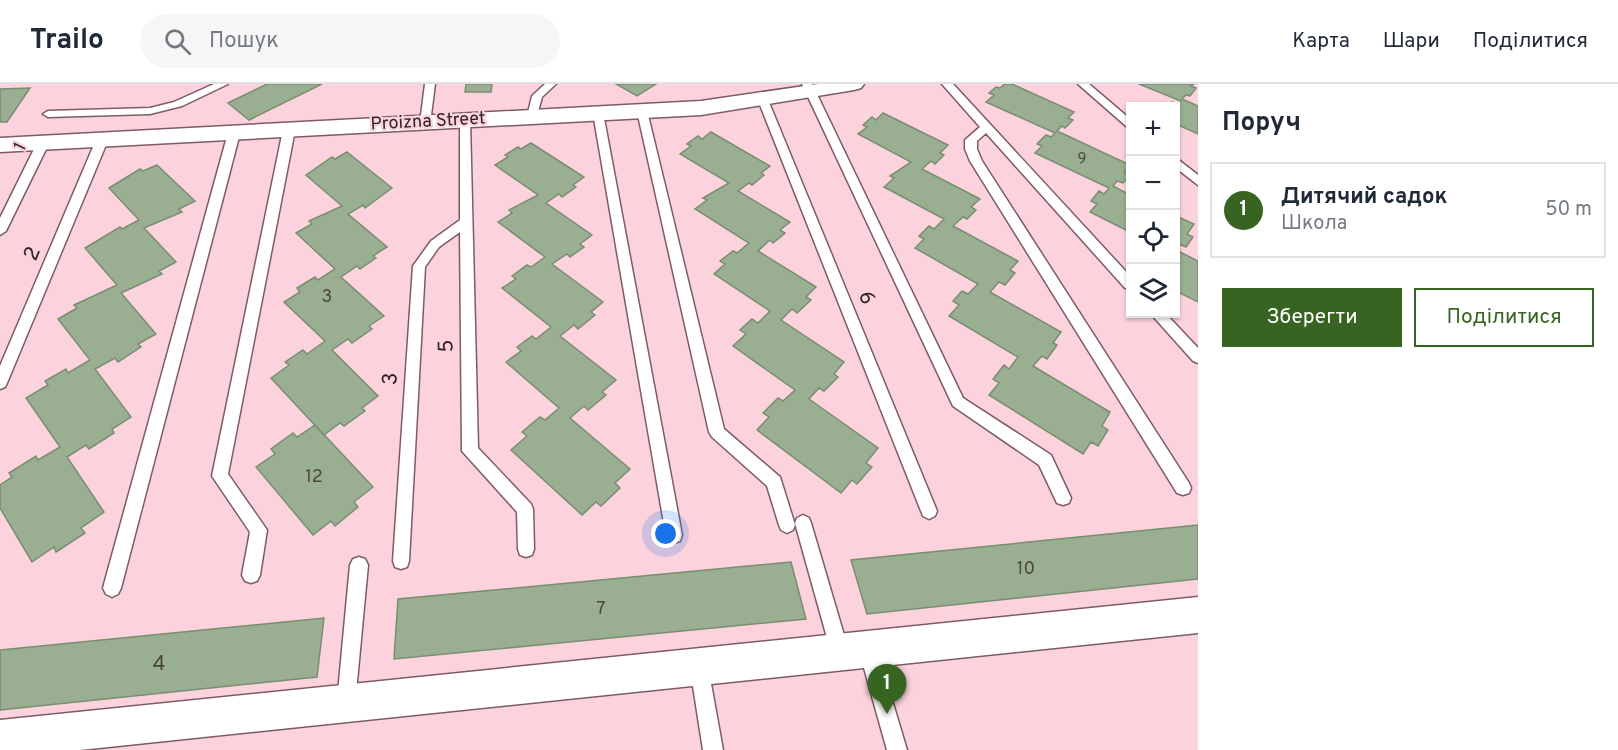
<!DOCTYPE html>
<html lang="uk">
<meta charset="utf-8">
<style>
:root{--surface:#fff;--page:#f6f6f7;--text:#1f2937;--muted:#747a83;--line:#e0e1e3;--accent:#386422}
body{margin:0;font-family:Overpass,sans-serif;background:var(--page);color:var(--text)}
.controls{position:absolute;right:18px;top:18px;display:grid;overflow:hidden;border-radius:0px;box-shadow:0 2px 4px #0004}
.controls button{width:54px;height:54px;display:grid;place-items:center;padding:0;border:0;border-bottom:2px solid var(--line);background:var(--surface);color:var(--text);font:30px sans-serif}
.you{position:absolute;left:666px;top:450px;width:21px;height:21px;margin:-15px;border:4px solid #fff;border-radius:50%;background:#1a73e8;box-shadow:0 0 0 9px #1a73e833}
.badge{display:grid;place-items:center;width:39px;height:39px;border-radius:50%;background:var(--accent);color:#fff;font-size:20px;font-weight:700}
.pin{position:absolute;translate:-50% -50px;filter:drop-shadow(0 2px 3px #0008)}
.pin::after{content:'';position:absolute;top:32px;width:21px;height:18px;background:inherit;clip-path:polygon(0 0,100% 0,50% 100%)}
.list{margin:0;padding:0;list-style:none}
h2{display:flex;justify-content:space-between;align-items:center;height:78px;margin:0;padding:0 24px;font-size:26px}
h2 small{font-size:20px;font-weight:400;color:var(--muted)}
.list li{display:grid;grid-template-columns:39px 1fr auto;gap:18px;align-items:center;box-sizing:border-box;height:96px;margin:0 12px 12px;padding:0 12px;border:2px solid var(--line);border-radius:0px}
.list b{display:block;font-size:22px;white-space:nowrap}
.list p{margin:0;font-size:20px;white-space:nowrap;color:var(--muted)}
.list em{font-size:20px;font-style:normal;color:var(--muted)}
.actions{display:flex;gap:12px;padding:18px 24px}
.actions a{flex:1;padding:14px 0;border:2px solid var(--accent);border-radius:0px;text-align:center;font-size:21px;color:var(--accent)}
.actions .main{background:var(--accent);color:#fff}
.icon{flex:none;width:33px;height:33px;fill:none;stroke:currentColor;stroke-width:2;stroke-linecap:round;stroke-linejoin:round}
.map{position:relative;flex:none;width:1198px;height:666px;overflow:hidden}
header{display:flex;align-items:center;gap:36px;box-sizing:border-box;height:84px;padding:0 30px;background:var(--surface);border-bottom:2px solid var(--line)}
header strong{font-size:28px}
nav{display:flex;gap:33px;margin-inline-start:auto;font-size:21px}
.search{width:420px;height:54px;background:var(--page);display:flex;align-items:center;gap:15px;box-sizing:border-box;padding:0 21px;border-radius:33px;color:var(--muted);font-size:22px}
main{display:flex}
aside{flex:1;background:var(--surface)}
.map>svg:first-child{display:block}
.building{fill:#9aaf91;stroke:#798d71;stroke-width:1.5}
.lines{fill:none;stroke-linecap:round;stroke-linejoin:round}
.service-casing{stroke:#7e5b64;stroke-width:3}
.minor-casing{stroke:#7e5b64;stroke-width:3}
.service{fill:#fff;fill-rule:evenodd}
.minor{fill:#fff;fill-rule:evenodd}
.labels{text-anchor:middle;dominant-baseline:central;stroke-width:4.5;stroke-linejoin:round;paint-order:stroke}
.far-number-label{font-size:15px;fill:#4c4642}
.far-street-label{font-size:18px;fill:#322327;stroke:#fcd3dd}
.number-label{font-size:18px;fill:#4c4642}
.street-label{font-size:21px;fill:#322327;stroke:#fcd3dd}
.near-number-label{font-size:21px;fill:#4c4642}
</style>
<header>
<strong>Trailo</strong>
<div class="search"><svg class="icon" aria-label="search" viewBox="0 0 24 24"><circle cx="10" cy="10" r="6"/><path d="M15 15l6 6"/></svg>Пошук</div>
<nav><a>Карта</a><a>Шари</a><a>Поділитися</a></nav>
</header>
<main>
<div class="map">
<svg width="1198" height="666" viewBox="0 0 1198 666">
<rect width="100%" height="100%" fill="#fcd3dd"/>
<path class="building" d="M267,0h55l-73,36 -21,-17z
M466,0h26l-1,8h-26z
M616,0h40l-19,12z
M1005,0h7l62,28 -6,6 5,2 -8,8 -3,-2 -5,5 73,34 -6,7 6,3 -7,8 -6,-2 -4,5 17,9v37l-40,-20 7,-8 -6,-3 8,-10 5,3 5,-6 -74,-35 7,-7 -5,-2 9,-9 5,2 4,-4 -69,-31 8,-7 -5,-2 7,-6 4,1z
M1139,0h55l-3,2 5,2 -6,8 -4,-1 -4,4 16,7v28l-22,-10v-18h-7l3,-4 6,3 3,-4z
M30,4l-23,34h-7v-33z
M883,29l65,32 -8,8 4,2 -9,9 -4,-3 -9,8 58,30 -9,8 5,3 -9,9 -4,-2 -10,9 65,35 -8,9 5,3 -10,12 -6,-3 -9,10 71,40 -8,11 4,2 -10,14 -5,-3 -9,10 77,46 -8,14 6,4 -10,16 -7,-4 -8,12 -94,-59 10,-12 -6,-4 11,-14 5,4 9,-12 -69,-41 10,-11 -6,-4 9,-10 6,3 10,-10 -63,-36 9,-9 -5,-3 10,-10 5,3 10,-10 -60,-32 10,-9 -4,-2 21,-14 -53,-28 9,-7 -4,-2 9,-8 4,3z
M711,48l59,34 -9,7 3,2 -12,10 -3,-2 -11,8 52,31 -10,8 5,3 -12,10 -3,-3 -12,11 58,36 -10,10 5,3 -14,13 -5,-4 -11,11 63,42 -10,12 4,3 -14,14 -5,-3 -10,11 69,49 -12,15 6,4 -15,17 -5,-4 -11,13 -84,-63 12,-13 -6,-4 15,-15 5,3 12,-11 -62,-44 13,-12 -6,-4 12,-11 6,4 12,-12 -56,-37 11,-10 -5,-3 13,-10 4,2 12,-10 -54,-34 12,-9 -4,-2 26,-15 -49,-29 11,-8 -4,-2 11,-8 4,3z
M531,59l53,34 -11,8 3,2 -14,10 -3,-3 -13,9 46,32 -12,9 4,3 -14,10 -3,-3 -15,10 51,38 -12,10 4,3 -17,14 -4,-4 -14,11 56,44 -14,12 4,3 -18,15 -4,-4 -14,12 60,51 -15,14 5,5 -19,18 -5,-4 -14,13 -71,-65 16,-14 -5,-4 18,-15 5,3 14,-12 -53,-46 15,-11 -4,-4 15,-11 4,3 15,-12 -49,-39 14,-9 -4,-3 15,-11 4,2 14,-10 -47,-35 14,-9 -3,-3 29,-15 -43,-30 13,-8 -3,-2 13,-8 3,2z
M347,68l45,36 -27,20 -2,-3 -15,9 39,33 -14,9 3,2 -16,11 -3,-3 -16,11 43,39 -15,10 3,3 -20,14 -4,-4 -16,11 46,46 -16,12 3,3 -21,15 -4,-3 -16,12 -53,-57 18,-13 -4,-3 18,-12 4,4 18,-13 -41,-39 16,-10 -3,-4 18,-11 3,3 17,-11 -39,-36 16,-9 -3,-3 33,-15 -36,-31 26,-18 3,2z
M157,81l38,36 -16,8 3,3 -38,16 32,34 -17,9 3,3 -41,19 35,41 -18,10 3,3 -23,15 -3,-4 -20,11 36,48 -19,12 2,4 -25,16 -3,-4 -19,12 37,55 -23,16 4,5 -29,19 -2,-5 -22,15 -32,-54v-23l12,-8 -3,-4 27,-17 2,4 22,-13 -34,-49 22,-13 -3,-4 21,-12 2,4 22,-13 -32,-41 19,-11 -3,-3 43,-20 -32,-37 35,-21 2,2 17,-9 -30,-32 31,-19 3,2z
M1176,132l18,8 -7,10 6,3 -7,10 -7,-3 -3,6z
M1176,166l22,11v41l-22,-11z
M315,341l58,62 -19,15 4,5 -23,19 -4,-5 -18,14 -57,-68 19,-13 -4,-5 22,-16 4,4z
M1198,441v54l-331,35 -16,-54z
M791,478l15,57 -412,40 4,-60z
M324,534l-7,59 -317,33v-60z"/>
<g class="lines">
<defs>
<path id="service" d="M214,0h14l-46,22 -32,8 -102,3 -5,-3 5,-3 102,-3 24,-6z
M425,0h10l-5,39 -5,3 -5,-3z
M545,0h11l-14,13 -6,22h-8l-1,-2 5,-21z
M802,0h10l151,314 88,57 20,43 -2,5 -6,2 -6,-2 -18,-38 -86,-59z
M942,0h11l177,192v13l-5,-1 -139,-155 -9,8v8l5,12 207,322 2,5 -2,5 -6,2 -6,-2 -207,-332 -5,-12v-9l15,-13z
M1078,0h11l41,35v8l-4,-1z
M763,13l5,3 169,411 -2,5 -6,3 -6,-3 -2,-5 -163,-411z
M642,24l5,3 77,318 56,48 15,48 -2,5 -6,3 -6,-3 -2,-5 -12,-39 -55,-49 -3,-5 -72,-321z
M598,26l5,3 79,422 -2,6 -6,2 -6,-2 -2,-6 -73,-422z
M465,33l5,3 8,328 53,56 2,5 1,40 -2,6 -6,2 -6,-2 -2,-6 -1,-37 -55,-61 -2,-219 -21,15 -14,20 -16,294 -2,6 -6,2 -6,-2 -2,-6 20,-295 18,-25 29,-21v-100z
M289,43l6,3 -67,344 39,56 -7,45 -3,6 -6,2 -6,-2 -3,-6 8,-43 -38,-56 71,-346z
M234,45l6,4 -119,455 -3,6 -6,3 -6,-3 -3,-6 125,-455z
M102,52l6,4 -101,243 -2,4 -5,2v-23l96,-226z
M43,55l6,4 -43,88 -6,4v-17l37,-75z
M1176,74l22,17v10l-22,-17z
M1151,230h15l32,34v15l-5,-2z
M803,431l6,3 2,5 38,129 -3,6 -6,3 -6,-3 -3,-6 -36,-129 2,-5z
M359,473l6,2 3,6 -13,138 -2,7 -7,2 -7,-2 -2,-7 13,-138 3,-6z
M868,557l6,3 3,6 30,100h-20l-28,-100 3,-6z
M699,574l7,2 2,7 15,83h-20l-13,-83 2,-7z"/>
<path id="minor" d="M818,0h46l-3,4 -7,2 -153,25 -701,37v-14l701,-37z
M1198,513v36l-1118,117h-80v-30z"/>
</defs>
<use href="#service" class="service-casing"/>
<use href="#minor" class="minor-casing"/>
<use href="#service" class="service"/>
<use href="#minor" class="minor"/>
</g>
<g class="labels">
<g class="far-number-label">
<text x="1082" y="75">9</text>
</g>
<g class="far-street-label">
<text transform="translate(428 38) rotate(-3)">Proizna Street</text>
<text transform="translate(21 63) rotate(-64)">1</text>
</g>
<g class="number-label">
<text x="327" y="213">3</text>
<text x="314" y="393">12</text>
<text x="1026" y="485">10</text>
<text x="601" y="525">7</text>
</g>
<g class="street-label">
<text transform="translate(33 170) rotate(-67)">2</text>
<text transform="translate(866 214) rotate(68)">6</text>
<text transform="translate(447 262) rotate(-91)">5</text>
<text transform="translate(391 295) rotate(-87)">3</text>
</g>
<g class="near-number-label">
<text x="159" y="580">4</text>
</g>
</g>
</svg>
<div class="controls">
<button>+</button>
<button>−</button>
<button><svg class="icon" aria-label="locate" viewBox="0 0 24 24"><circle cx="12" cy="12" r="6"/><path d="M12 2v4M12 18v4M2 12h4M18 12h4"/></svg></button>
<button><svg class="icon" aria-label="layers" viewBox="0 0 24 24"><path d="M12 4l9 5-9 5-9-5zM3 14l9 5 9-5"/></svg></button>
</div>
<div class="you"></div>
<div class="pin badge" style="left:887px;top:630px">1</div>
</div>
<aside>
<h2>Поруч<small></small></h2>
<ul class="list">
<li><span class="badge">1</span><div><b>Дитячий садок</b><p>Школа</p></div><em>50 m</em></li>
</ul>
<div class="actions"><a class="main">Зберегти</a><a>Поділитися</a></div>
</aside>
</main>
